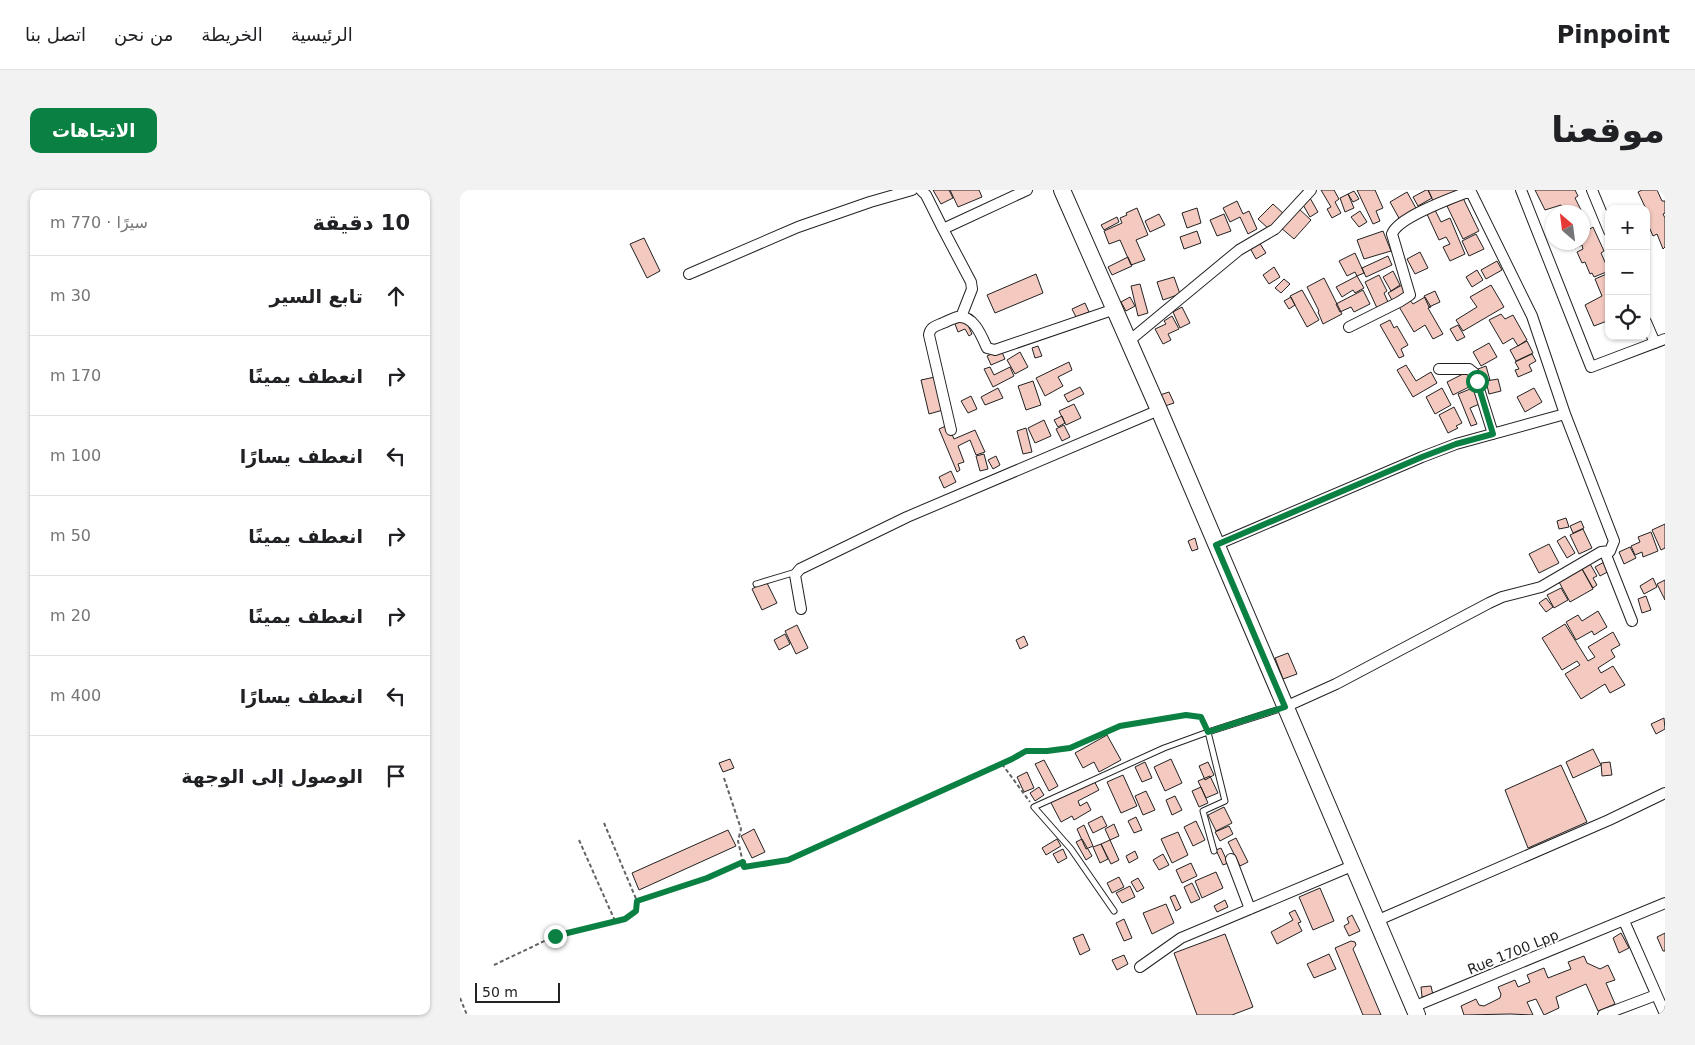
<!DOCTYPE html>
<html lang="ar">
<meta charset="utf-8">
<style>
:root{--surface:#fff;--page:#f2f2f2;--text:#202124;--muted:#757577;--line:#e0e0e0;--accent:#0b8043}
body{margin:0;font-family:"DejaVu Sans","Noto Sans Arabic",sans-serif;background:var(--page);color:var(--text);direction:rtl}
.controls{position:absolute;right:15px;top:15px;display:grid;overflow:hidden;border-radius:10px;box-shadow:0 1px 4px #0004}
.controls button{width:45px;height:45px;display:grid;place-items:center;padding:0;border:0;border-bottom:1px solid var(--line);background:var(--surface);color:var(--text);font:25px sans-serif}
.compass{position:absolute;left:1085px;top:15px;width:45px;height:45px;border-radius:50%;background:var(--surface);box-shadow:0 1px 4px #0004;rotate:332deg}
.scale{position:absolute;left:15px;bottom:12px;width:85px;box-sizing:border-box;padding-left:5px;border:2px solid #222;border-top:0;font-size:14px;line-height:18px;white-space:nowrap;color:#222;-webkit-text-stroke:4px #fff;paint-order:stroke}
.stop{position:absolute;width:15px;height:15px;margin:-11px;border:4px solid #0b8043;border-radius:50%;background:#fff}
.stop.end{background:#0b8043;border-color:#fff;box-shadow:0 1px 5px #0008}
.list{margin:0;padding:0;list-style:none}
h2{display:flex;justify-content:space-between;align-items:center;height:65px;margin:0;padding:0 20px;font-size:21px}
h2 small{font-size:16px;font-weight:400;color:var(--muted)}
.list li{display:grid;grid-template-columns:32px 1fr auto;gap:15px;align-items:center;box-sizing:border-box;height:80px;padding:0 20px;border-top:1px solid var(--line)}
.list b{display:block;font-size:19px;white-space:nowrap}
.list em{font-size:16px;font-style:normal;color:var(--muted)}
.icon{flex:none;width:28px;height:28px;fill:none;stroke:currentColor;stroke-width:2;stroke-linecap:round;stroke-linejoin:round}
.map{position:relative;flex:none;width:1205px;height:825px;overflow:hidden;direction:ltr;border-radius:10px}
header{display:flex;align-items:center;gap:30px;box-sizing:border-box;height:70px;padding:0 25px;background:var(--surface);border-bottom:1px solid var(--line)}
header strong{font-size:24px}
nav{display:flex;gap:28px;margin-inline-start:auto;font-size:18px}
.intro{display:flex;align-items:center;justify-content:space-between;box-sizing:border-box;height:120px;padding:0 30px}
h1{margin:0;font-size:35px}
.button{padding:12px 22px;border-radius:10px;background:var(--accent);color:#fff;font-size:18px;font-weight:700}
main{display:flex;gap:30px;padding:0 30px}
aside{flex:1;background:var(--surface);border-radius:10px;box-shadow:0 1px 4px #0004}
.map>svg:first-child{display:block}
.building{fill:#f3c9c0;stroke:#222}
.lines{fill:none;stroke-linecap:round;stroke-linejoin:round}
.lane-casing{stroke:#222;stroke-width:7}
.street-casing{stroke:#222;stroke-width:12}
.primary-casing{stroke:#222;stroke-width:18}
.path{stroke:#646464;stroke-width:2;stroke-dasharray:4 2.5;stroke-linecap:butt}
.lane{stroke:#fff;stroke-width:5}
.street{stroke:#fff;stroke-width:10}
.primary{stroke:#fff;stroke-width:16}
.route{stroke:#0b8043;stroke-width:6}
.labels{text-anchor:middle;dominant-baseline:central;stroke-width:4;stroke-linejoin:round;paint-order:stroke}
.street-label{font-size:14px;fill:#222;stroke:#fff}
</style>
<header>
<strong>Pinpoint</strong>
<nav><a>الرئيسية</a><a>الخريطة</a><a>من نحن</a><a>اتصل بنا</a></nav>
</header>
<div class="intro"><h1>موقعنا</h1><a class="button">الاتجاهات</a></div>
<main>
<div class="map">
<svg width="1205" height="825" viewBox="0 0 1205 825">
<rect width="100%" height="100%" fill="#fff"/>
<path class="building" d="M473,0h16l4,8 -12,6z
M490,0h29l3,7 -24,10z
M861,0h13l5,9 -4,3 6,11 -9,5 -5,-9 4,-2z
M897,0h18l8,18 -7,3 4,10 -7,3z
M966,0h2l4,8 -14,8 -5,-9z
M968,0h31l-25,13z
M1075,0h40l3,6 -3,2 7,14h-17l-4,-7 -16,5z
M1182,0h15l5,11h3v12l-2,1 2,4v29l-2,2 -6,-15 -4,2 -7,-16v-11l-8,-17z
M894,1l5,8 -6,3 -5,-8z
M947,2l10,18 -17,10 -10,-18z
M888,4l6,14 -9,4 -5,-14z
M850,8l8,14 -8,5 -8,-14z
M1003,8l16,33 -16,8 -16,-33z
M777,11l6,13 6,-3 8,18 -9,5 -8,-17 -10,5 -7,-14z
M813,14l12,11 -15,15 -12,-11z
M677,18l11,27 -12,5 9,20 -14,5 -11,-25 -11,4 -5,-13 18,-8 -2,-5 7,-3 -1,-2z
M737,18l4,15 -14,5 -5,-15z
M838,18l13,12 -17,19 -14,-12z
M974,18l7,14 9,-4 15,36 -15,7 -7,-14 7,-3 -4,-7 -7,3 -13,-28z
M900,21l7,11 -8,5 -8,-10z
M699,24l6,11 -15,7 -5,-11z
M764,24l7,17 -14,5 -7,-16z
M1122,25l8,14 3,-2 11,24 -3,2 8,18 -15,6 -2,-4 -2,1 -5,-12 -3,1 -5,-11 6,-3 -1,-4 -7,3 -2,-6h9z
M657,27l2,5 -15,8 -3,-5z
M737,41l4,12 -17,6 -4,-12z
M923,41l8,20 -27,8 -7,-19z
M1016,44l8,15 -15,7 -7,-15z
M184,48l16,33 -13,7 -17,-34z
M799,52l7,11 -10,6 -6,-11z
M960,62l8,16 -13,6 -8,-15z
M895,63l9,20 -7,3 -2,-4 -8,4 -8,-15z
M928,66l4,9 -26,12 -4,-9z
M668,67l4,9 -20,9 -4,-8z
M1037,71l5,9 -16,9 -5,-9z
M814,77l6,10 -11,7 -6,-9z
M1017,80l6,10 -11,7 -6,-10z
M933,81l7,14 -9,6 -8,-14z
M1149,83v45l-3,1 1,2 -13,5 -9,-21 17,-9 -7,-17z
M576,84l7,19 -48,20 -8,-18z
M919,85l8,16 -3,2 4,9 -11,6 -12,-26z
M897,86l7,12 -9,5 -2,-3 -11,7 -6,-10z
M714,87l6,17 -17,6 -6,-18z
M864,88l18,36 -19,10 -5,-12 1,-1 -12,-24z
M824,89l6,5 -9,9 -6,-5z
M680,94l8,29 -10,3 -7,-30z
M942,95l5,9 -14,8 -5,-9z
M1031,95l13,22 -41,24 -7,-11 21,-13 -7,-10z
M842,100l17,30 -12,7 -17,-31z
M903,100l7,14 -16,8 -3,-5 -11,5 -4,-8z
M975,101l5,11 -11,5 -5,-11z
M670,107l5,9 -9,5 -5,-9z
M831,107l4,8 -6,4 -5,-8z
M965,107l6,10 -3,1 15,26 -10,5 -8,-14 -11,7 -16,-27 11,-6 4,5z
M625,113l4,9 -13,5 -4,-8z
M722,117l8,16 -10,5 -7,-16z
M1041,124l4,5 8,-4 14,25 -9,6 -5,-8 -10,6 -14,-24z
M712,126l7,13 -11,5 3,6 -8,4 -8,-15 11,-5 -2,-3z
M505,129l7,15 -3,2 -4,-7 -7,3 -3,-8z
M930,130l4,8 3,-2 11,19 -7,4 3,7 -5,2 -19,-33z
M998,135l7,12 -8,4 -7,-12z
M1067,151l6,12 -17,8 -6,-11z
M1029,153l8,14 -16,9 -8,-14z
M578,156l4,10 -7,2 -3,-10z
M541,160l4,9 -14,6 -4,-9z
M560,162l8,15 -13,7 -8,-14z
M1072,164l4,7 -7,4 3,6 -14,6 -3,-7 4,-1 -4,-7z
M609,172l3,8 -14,7 5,9 -18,10 -9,-18z
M946,175l10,16 15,-9 6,11 -24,14 -16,-27z
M1026,176l4,14 -9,2 -3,-13z
M530,177l4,8 16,-8 4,9 -21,11 -9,-18z
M1009,181l6,13 -22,11 -6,-13z
M475,187l8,33 -14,4 -8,-34z
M1038,189l3,12 -12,3 -3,-13z
M573,191l8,24 -15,5 -8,-24z
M620,197l4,7 -16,8 -4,-7z
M1015,197l7,16 -12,5 7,16 -6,2 -13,-32z
M538,198l5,10 -18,7 -4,-8z
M982,198l9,17 -16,9 -9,-17z
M1074,198l8,14 -17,10 -8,-15z
M709,202l5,11 -9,3 -5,-11z
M511,206l6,13 -9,4 -7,-12z
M614,214l7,14 -15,7 -7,-14z
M994,217l8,16 -6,3 2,2 -10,5 -9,-18z
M602,226l3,7 -7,4 -4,-7z
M584,230l7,16 -16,7 -7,-15z
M488,235l6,14 21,-9 10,22 -9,3 -6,-15 -12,6 6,16 -6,2 2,6 -3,2 -18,-43z
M604,235l6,12 -8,4 -6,-12z
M566,238l6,24 -9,2 -6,-23z
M524,264l4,15 -8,2 -4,-15z
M536,266l4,9 -7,4 -5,-9z
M491,281l5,11 -12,6 -5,-11z
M1106,328l3,9 -10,2 -2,-8z
M1121,331l3,7 -11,5 -3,-7z
M1205,334v24l-4,2 -9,-20z
M1123,339l9,19 -13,6 -9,-19z
M1191,342l7,19 -15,6 -1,-5 -7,3 -4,-9 9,-4 -2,-5z
M1105,346l10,17 -8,5 -10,-17z
M735,348l3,11 -6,2 -4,-10z
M1089,354l10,19 -20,10 -10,-19z
M1170,357l6,11 -12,6 -5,-12z
M1146,371l5,9 -11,6 -5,-9z
M1129,372l8,14 -4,2 4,7 -4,3 -12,-21z
M1122,379l11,20 -23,13 -11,-20z
M1193,388l4,9 -13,7 -4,-8z
M1205,390v20l-8,-16z
M306,391l11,22 -15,7 -10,-21z
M1101,398l7,12 -14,8 -7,-13z
M1186,406l5,14 -9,3 -4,-14z
M1086,408l7,9 -7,5 -7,-9z
M1138,421l9,16 -13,8 -2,-4 -16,9 -10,-18 12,-7 4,6z
M1105,434l23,37 7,-4 -7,-10 25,-15 7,13 -9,5 4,7 -17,11 3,5 12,-7 12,19 -15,8 -5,-9 -24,15 -16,-25 15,-9 -3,-4 -15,9 -20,-32z
M337,435l11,23 -12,6 -11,-23z
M325,444l5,10 -11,6 -5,-10z
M564,446l4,9 -8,4 -4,-9z
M828,463l9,21 -14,5 -8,-21z
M1204,528l1,11 -9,5 -5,-10z
M647,545l14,25 -22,12 -5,-10 -11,6 -8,-15z
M1133,559l8,16 -28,13 -7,-16z
M270,569l4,9 -11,4 -4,-9z
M711,569l11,24 -17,8 -11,-24z
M584,570l14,26 -9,5 -14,-27z
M685,572l7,16 -10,4 -7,-15z
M748,572l6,13 -9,5 -6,-14z
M1150,572l2,13 -10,1 -1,-13z
M1101,575l26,57 -59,26 -23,-58z
M567,582l7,16 -10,4 -7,-15z
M663,585l14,31 -16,7 -14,-31z
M750,586l8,17 -12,5 -8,-17z
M633,589l6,11 -21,11 2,5 7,-4 4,8 -17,10 -2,-4 -11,6 -11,-21z
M579,597l5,8 -9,6 -5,-8z
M741,597l7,16 -9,4 -7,-16z
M686,601l9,19 -12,5 -8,-19z
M715,606l7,14 -10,5 -6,-15z
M764,617l8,16 -16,8 -8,-16z
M642,626l5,10 -14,7 -5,-10z
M676,627l6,13 -8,3 -6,-12z
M736,631l9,19 -12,6 -9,-19z
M654,634l5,12 -9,4 -5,-11z
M624,635l9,21 -7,3 -9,-20z
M769,636l4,8 -13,7 -5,-9z
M294,639l11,23 -13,6 -11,-22z
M268,640l8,16 -97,44 -7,-17z
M718,642l10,23 -16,8 -11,-24z
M776,648l12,24 -8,4 -12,-24z
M597,649l4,7 -15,9 -4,-7z
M622,649l10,17 -6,4 -10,-18z
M650,650l9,20 -8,4 -10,-20z
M641,654l7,15 -8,4 -7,-16z
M761,658l7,15 -5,2 -7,-15z
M603,659l4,9 -9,5 -5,-9z
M675,661l3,7 -9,5 -3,-7z
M703,664l6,11 -10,5 -6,-10z
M731,673l6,13 -15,7 -6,-13z
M756,682l7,16 -21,10 -7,-17z
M659,687l5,10 -12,6 -5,-10z
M678,688l6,10 -7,4 -6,-10z
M732,693l8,16 -9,4 -7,-16z
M670,696l5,11 -13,6 -6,-10z
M860,698l14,33 -21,9 -14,-33z
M715,705l6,13 -5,3 -6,-14z
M765,710l3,7 -11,5 -3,-6z
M706,714l8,19 -22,11 -9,-21z
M835,720l6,12 -3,1 4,8 -25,13 -6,-12 22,-12 -4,-7z
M892,725l8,16 -11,5 -5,-10 5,-3 -2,-5z
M664,729l8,19 -8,3 -8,-18z
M1161,743l8,15 -10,5 -6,-15z
M1205,743v18h-2l-6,-14z
M623,744l7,16 -10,5 -7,-17z
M765,744l28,73 -21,8h-35l-23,-62z
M891,751l4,1 1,3 -3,4 28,66h-18l-28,-67z
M869,764l7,15 -22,9 -7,-14z
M664,765l4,9 -11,6 -5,-10z
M1124,766l3,7 13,6 8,-4 7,15 -9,3 9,21 -17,7 -12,-27 -30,13 3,11 -15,7 -8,-16 -9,3 6,13 -23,-1 -46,1 -3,-9 15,-7 3,6 5,1 16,-8 1,-4 -3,-7 17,-7 3,7 12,-5 -3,-7 17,-7 4,10 23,-9 -3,-7z
M971,796l2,9 -11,2 -1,-10z"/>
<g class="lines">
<defs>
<path id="lane" d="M296,394l40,-12
M748,542l17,69 -22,10 11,40
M654,721l-43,-62 -37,-42 130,-59 44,-16 75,-24"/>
<path id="street" d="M461,0l5,5 17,34 84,-39
M1061,0l70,177 74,-28
M1132,0l17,41
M483,39l28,53 1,7 -11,28
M229,84l109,-47 72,-25 42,-12
M1186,132l9,21
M889,137l50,-25 11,-7 -18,-61c6,-17 60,-36 78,-43
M669,151l110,-91 36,-21 36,-39
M979,179h30l5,4 19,61
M491,240l-22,-95c1,-8 7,-9 14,-12 5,-2 10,-5 15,-6 16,-2 24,20 29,31l8,2 120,-41
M756,355l206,-88 34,-13 109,-30
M1150,361l-4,4 26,66
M341,419l-6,-34 5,-6 107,-52 252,-107
M825,517l51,-23 153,-81 13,-6 39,-10 60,-35 9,-1 4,-10 -49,-127 -33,-98 -62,-126
M771,669l19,50
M916,731l233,-101 56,-27
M1164,731l41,93
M680,777l41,-29 171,-72
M953,817l252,-104
M1143,825l53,-20"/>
<path id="primary" d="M602,0l97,220 258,605"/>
</defs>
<use href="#lane" class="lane-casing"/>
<use href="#street" class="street-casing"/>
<use href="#primary" class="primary-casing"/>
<path class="path" d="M542,574l28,38
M264,588l17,51 -3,12 6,26 44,-7 224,-101 14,-8h21l23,-3 50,-22 66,-11 15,2 4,8
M144,633l33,78 70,-23 36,-16
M119,650l36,81 10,-2 11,-8 1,-10
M34,775l61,-29 60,-15
M0,808l7,17"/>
<use href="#lane" class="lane"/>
<use href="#street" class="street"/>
<use href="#primary" class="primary"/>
</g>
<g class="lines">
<path class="route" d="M95,746l70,-17 11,-8 1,-10 70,-23 36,-16 1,5 44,-7 224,-101 14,-8h21l23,-3 50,-22 66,-11 15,2 7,15 77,-25 -69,-162 206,-88 34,-13 37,-10 -16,-53"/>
</g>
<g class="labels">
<g class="street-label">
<text transform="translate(1053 762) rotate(-22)">Rue 1700 Lpp</text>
</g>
</g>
</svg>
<div class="controls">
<button>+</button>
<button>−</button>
<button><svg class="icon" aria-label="locate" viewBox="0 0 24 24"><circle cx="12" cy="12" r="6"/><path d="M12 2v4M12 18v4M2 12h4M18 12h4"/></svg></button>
</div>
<svg class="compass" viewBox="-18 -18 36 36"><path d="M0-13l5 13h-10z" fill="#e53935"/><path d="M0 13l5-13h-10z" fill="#757577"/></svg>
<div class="scale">50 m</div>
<div class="stop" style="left:1017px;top:191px"></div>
<div class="stop end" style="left:95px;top:746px"></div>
</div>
<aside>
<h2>10 دقيقة<small>سيرًا · 770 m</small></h2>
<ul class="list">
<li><svg class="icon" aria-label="ahead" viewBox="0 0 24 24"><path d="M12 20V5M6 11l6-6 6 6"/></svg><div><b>تابع السير</b></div><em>30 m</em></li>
<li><svg class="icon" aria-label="right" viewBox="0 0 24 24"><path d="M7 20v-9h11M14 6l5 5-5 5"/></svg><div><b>انعطف يمينًا</b></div><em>170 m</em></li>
<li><svg class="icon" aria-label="left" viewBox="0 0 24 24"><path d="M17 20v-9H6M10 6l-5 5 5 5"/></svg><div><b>انعطف يسارًا</b></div><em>100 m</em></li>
<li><svg class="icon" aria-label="right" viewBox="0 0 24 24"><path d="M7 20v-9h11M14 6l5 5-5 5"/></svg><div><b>انعطف يمينًا</b></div><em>50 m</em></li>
<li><svg class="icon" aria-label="right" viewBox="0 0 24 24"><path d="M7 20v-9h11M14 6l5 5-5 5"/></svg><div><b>انعطف يمينًا</b></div><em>20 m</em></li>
<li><svg class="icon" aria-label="left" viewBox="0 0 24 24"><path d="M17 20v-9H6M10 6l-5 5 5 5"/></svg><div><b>انعطف يسارًا</b></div><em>400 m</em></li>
<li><svg class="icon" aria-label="arrive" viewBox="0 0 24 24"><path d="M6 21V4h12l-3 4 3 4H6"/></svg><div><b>الوصول إلى الوجهة</b></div></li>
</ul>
</aside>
</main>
